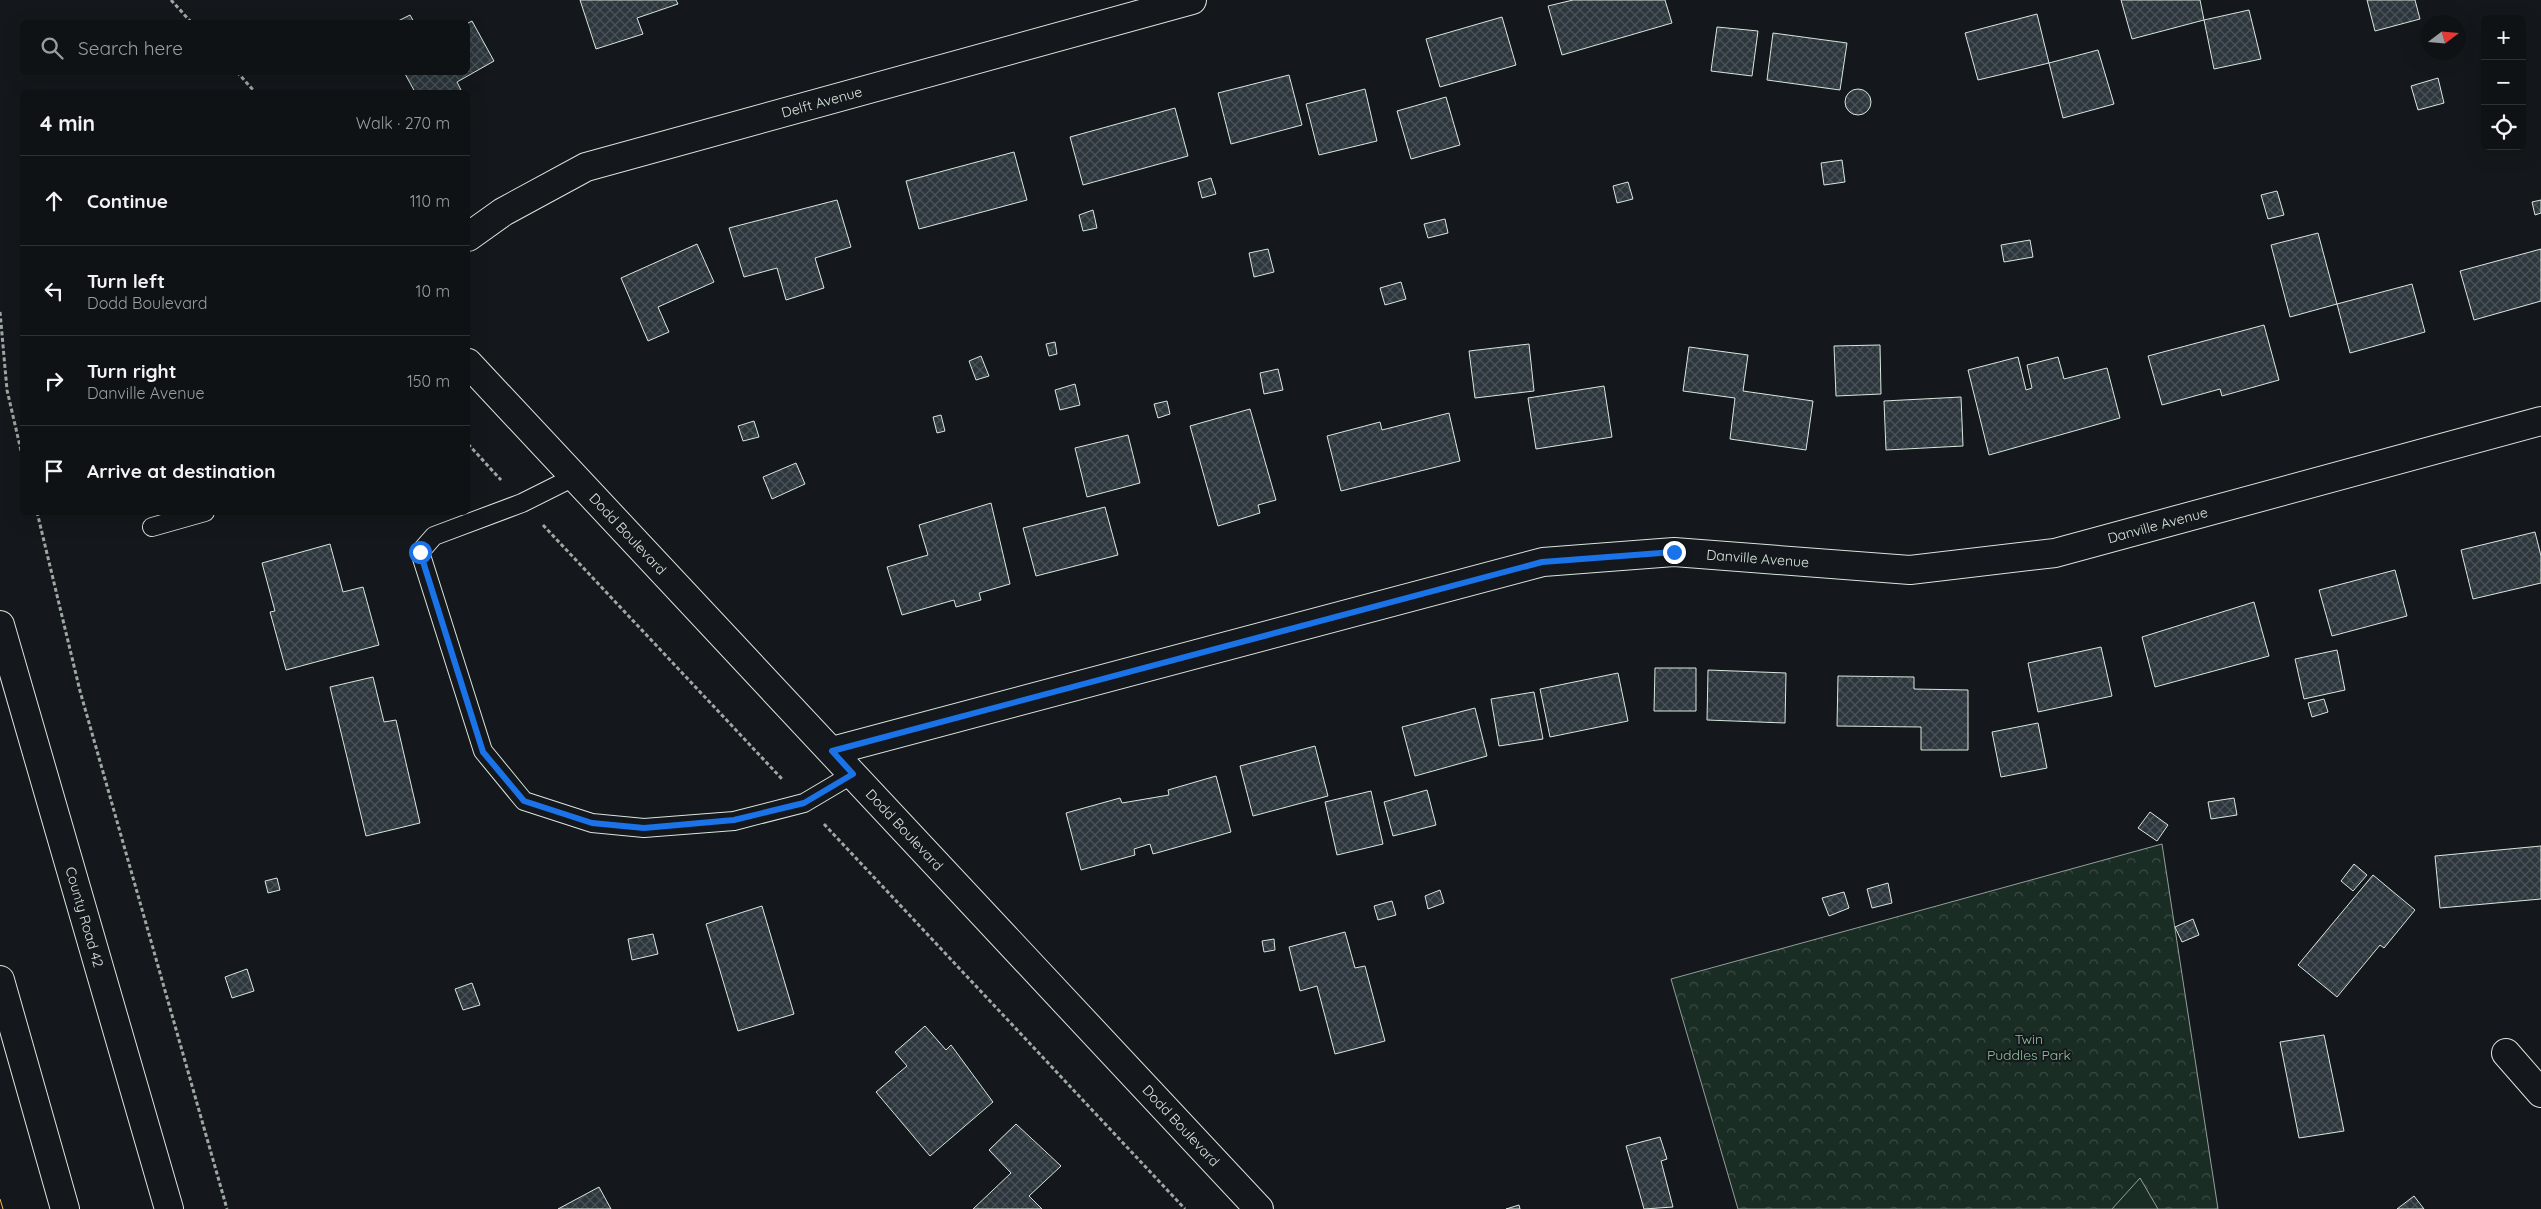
<!DOCTYPE html>
<meta charset="utf-8">
<style>
:root{--surface:#0f1215;--page:#181b1e;--text:#f1f3f6;--muted:#9b9ea0;--line:#2f3234}
body{margin:0;font-family:Quicksand,sans-serif;background:var(--page);color:var(--text)}
.controls{position:absolute;right:15px;top:15px;display:grid;overflow:hidden;border-radius:8px;box-shadow:0 5px 20px #0002}
.controls button{width:45px;height:45px;display:grid;place-items:center;padding:0;border:0;border-bottom:1px solid var(--line);background:var(--surface);color:var(--text);font:25px sans-serif}
.compass{position:absolute;left:2421px;top:15px;width:45px;height:45px;border-radius:50%;background:var(--surface);box-shadow:0 5px 20px #0002;rotate:74deg}
.stop{position:absolute;width:15px;height:15px;margin:-11px;border:4px solid #1a73e8;border-radius:50%;background:#fff}
.stop.end{background:#1a73e8;border-color:#fff;box-shadow:0 1px 5px #0008}
.list{margin:0;padding:0;list-style:none}
h2{display:flex;justify-content:space-between;align-items:center;height:65px;margin:0;padding:0 20px;font-size:21px}
h2 small{font-size:16px;font-weight:400;color:var(--muted)}
.list li{display:grid;grid-template-columns:32px 1fr auto;gap:15px;align-items:center;box-sizing:border-box;height:90px;padding:0 20px;border-top:1px solid var(--line)}
.list b{display:block;font-size:19px;white-space:nowrap}
.list p{margin:0;font-size:16px;white-space:nowrap;color:var(--muted)}
.list em{font-size:16px;font-style:normal;color:var(--muted)}
.icon{flex:none;width:28px;height:28px;fill:none;stroke:currentColor;stroke-width:2;stroke-linecap:round;stroke-linejoin:round}
.map{position:relative;flex:none;width:2541px;height:1209px;overflow:hidden}
.search{position:absolute;background:var(--surface);box-shadow:0 5px 20px #0002;left:20px;top:20px;width:450px;height:55px;display:flex;align-items:center;gap:12px;box-sizing:border-box;padding:0 18px;border-radius:8px;color:var(--muted);font-size:19px}
.panel{position:absolute;background:var(--surface);box-shadow:0 5px 20px #0002;left:20px;top:90px;width:450px;height:425px;border-radius:8px}
.map>svg:first-child{display:block}
.forest{fill:url(#forest-crowns);stroke:#939e99}
.garden{fill:#1a2d24;stroke:#939e99}
.building{fill:url(#building-cross-hatch);stroke:#d8e6dc}
.lines{fill:none;stroke-linecap:round;stroke-linejoin:round}
.service-casing{stroke:#d8e6dc;stroke-width:20}
.minor-casing{stroke:#d8e6dc;stroke-width:30}
.trunk-casing{stroke:#d8e6dc;stroke-width:30}
.path{stroke:#9da8a2;stroke-width:3;stroke-dasharray:4 2.5;stroke-linecap:butt}
.service{stroke:#14181c;stroke-width:18}
.minor{stroke:#14181c;stroke-width:28}
.trunk{stroke:#14181c;stroke-width:28}
.power{stroke:#ffb74d;stroke-width:1;stroke-dasharray:18 4 2.5 4;stroke-linecap:butt}
.route{stroke:#1a73e8;stroke-width:6}
.labels{text-anchor:middle;dominant-baseline:central;stroke-width:4;stroke-linejoin:round;paint-order:stroke}
.street-label{font-size:14px;fill:#d8e6dc;stroke:#14181c}
.park-label{font-size:14px;fill:#8ac095;stroke:#14181c}
</style>
<div class="map">
<svg width="2541" height="1209" viewBox="0 0 2541 1209">
<defs>
<pattern id="forest-crowns" width="20" height="18" patternUnits="userSpaceOnUse" patternTransform="scale(1.25)"><rect width="20" height="18" fill="#1a2d24"/><path d="M2 6a3 3 0 1 1 6 0M12 15a3 3 0 1 1 6 0" fill="none" stroke="#3b4b43"/></pattern>
<pattern id="building-cross-hatch" width="8" height="8" patternUnits="userSpaceOnUse" patternTransform="scale(1.25)"><rect width="8" height="8" fill="#2c363c"/><path d="M0 0l8 8M0 8l8-8" fill="none" stroke="#4a5358"/></pattern>
</defs>
<rect width="100%" height="100%" fill="#14181c"/>
<path class="forest" d="M2162,844l56,365h-480l-67,-230z"/>
<path class="garden" d="M2140,1178l18,31h-46z"/>
<path class="building" d="M580,0h96l2,4 -41,14 6,16 -47,15z
M1573,0h92l7,23 -110,32 -14,-49z
M2121,0h79l4,20 -72,19z
M2367,0h48l5,19 -45,12z
M2249,10l12,49 -47,10 -10,-49z
M2037,14l12,49 -71,17 -13,-47z
M410,15l4,7h-18z
M1502,17l14,48 -76,22 -14,-48z
M472,21l22,40 -37,21 5,10h-47l-11,-20h64v-49z
M1717,27l41,4 -6,45 -41,-5z
M1773,33l74,10 -7,47 -73,-10z
M2098,50l16,54 -51,14 -14,-55z
M1289,75l13,50 -71,19 -13,-51z
M2438,78l6,25 -26,7 -7,-24z
M1365,89l12,52 -58,14 -13,-51z
M1845 102a13 13 0 1 1 26 0a13 13 0 1 1-26 0Z
M1446,97l14,48 -49,14 -14,-48z
M1175,108l13,48 -105,29 -13,-48z
M1014,152l13,48 -108,29 -13,-48z
M1842,160l3,22 -21,3 -3,-22z
M1211,178l5,16 -14,4 -4,-16z
M1628,182l5,17 -16,4 -4,-17z
M2277,191l7,24 -16,4 -7,-24z
M837,200l14,47 -36,11 9,30 -38,12 -9,-32 -33,9 -15,-49z
M2541,200v13l-6,2 -3,-13z
M1093,210l4,18 -14,3 -4,-16z
M1445,219l3,14 -20,5 -4,-14z
M2318,233l19,71 -47,13 -19,-72z
M2030,240l3,17 -29,5 -3,-17z
M697,244l17,38 -56,25 11,25 -21,9 -27,-63z
M1268,249l6,23 -20,5 -5,-24z
M2541,249v52l-67,19 -14,-49z
M1401,282l5,17 -21,6 -5,-17z
M2412,284l13,48 -75,21 -13,-49z
M2264,325l15,55 -57,16 -2,-7 -58,16 -14,-49z
M1055,342l2,12 -8,2 -3,-12z
M1529,344l5,47 -59,7 -6,-47z
M1880,345l1,49 -45,2 -2,-50z
M1689,347l59,8 -5,36 70,10 -7,49 -76,-11 5,-41 -52,-7z
M981,356l8,20 -13,4 -7,-19z
M2018,357l8,33 6,-2 -5,-23 31,-8 6,22 43,-11 13,50 -131,37 -21,-85z
M1278,369l5,21 -19,4 -4,-21z
M1075,384l5,21 -20,5 -5,-20z
M1604,386l8,51 -76,12 -8,-51z
M1961,397l2,49 -77,4 -2,-49z
M1167,401l3,13 -12,4 -4,-14z
M1250,409l26,91 -18,5 2,8 -42,13 -28,-100z
M1449,413l11,48 -119,30 -14,-55 53,-14 2,8z
M941,415l4,16 -8,2 -4,-16z
M754,421l5,16 -16,4 -5,-15z
M1128,435l12,48 -53,14 -12,-49z
M796,463l9,21 -33,15 -9,-22z
M991,503l19,81 -31,9 2,7 -25,7 -2,-7 -52,15 -15,-48 41,-12 -9,-30z
M1105,507l13,48 -82,21 -13,-48z
M2535,532l6,24v27l-68,16 -12,-49z
M330,544l13,48 20,-5 16,58 -93,25 -16,-58 5,-1 -13,-48z
M2395,570l12,46 -75,20 -13,-46z
M2254,602l15,54 -114,31 -13,-50z
M2101,647l11,49 -74,16 -10,-49z
M2337,650l8,40 -41,9 -9,-40z
M1655,668h41v43h-42z
M1708,670l78,3 -1,50 -78,-3z
M1618,673l10,48 -78,16 -10,-48z
M1838,676l76,1v12l54,1v60h-47v-23l-84,-1z
M373,677l11,45 12,-2 24,103 -54,13 -36,-149z
M1534,692l9,47 -44,7 -8,-47z
M2324,699l4,13 -16,5 -4,-14z
M1475,708l12,48 -72,20 -13,-49z
M2038,723l9,45 -46,9 -9,-45z
M1315,746l13,50 -75,20 -13,-50z
M1216,776l15,56 -78,22 -3,-10 -16,5 1,6 -54,15 -15,-57 54,-15 2,5 47,-8 -1,-5z
M1427,790l9,35 -43,11 -9,-34z
M1371,791l12,53 -46,11 -12,-53z
M2234,798l3,17 -26,4 -3,-17z
M2150,812l18,13 -11,16 -19,-13z
M2541,846v53l-101,9 -5,-52z
M2354,864l13,11 -14,16 -12,-10z
M2373,875l42,35 -31,38 -4,-3 -43,52 -39,-32z
M277,878l3,12 -12,3 -3,-12z
M1888,883l4,20 -20,5 -5,-19z
M1440,890l4,13 -16,6 -3,-13z
M1844,892l5,16 -20,8 -7,-18z
M1392,901l4,14 -18,5 -4,-14z
M762,906l32,108 -56,17 -32,-107z
M2193,919l6,16 -17,7 -7,-15z
M1345,932l10,36 10,-2 20,75 -50,13 -18,-68 -17,5 -11,-44z
M653,934l5,20 -26,6 -4,-21z
M1274,939l1,11 -11,2 -2,-11z
M247,969l7,22 -22,7 -7,-21z
M472,983l8,22 -17,5 -8,-21z
M925,1026l21,24 5,-5 42,57 -63,54 -54,-64 31,-26 -12,-14z
M2324,1035l20,96 -45,7 -19,-96z
M1016,1124l45,42 -32,30 13,13h-69l38,-36 -22,-23z
M1660,1137l7,22 -6,2 12,46 -29,2 -18,-63z
M599,1187l12,22h-53z
M2414,1196l10,13h-27z
M1519,1205l1,4h-14z"/>
<g class="lines">
<defs>
<path id="service" d="M574,477l-52,26 -88,33 -14,16 63,199 41,50 68,22 52,5 90,-7 70,-18 49,-29
M152,527l53,-15"/>
<g id="minor">
<path id="s1" d="M468,237l35,-25 83,-45 606,-167"/>
<path id="s2" d="M468,363l791,846"/>
<path id="s3" d="M832,751l711,-189 131,-10 236,18 145,-17 486,-132"/>
<path d="M2506,1053l35,40"/>
</g>
<g id="trunk">
<path id="s4" d="M0,625l169,584"/>
<path d="M0,980l65,229"/>
</g>
</defs>
<use href="#service" class="service-casing"/>
<use href="#minor" class="minor-casing"/>
<use href="#trunk" class="trunk-casing"/>
<path class="path" d="M171,0l20,22
M237,72l18,20
M0,312l7,78 15,65
M468,444l33,36
M37,512l43,179 147,518
M543,525l239,254
M824,824l361,385"/>
<use href="#service" class="service"/>
<use href="#minor" class="minor"/>
<use href="#trunk" class="trunk"/>
<path class="power" d="M0,1199l3,10"/>
</g>
<g class="lines">
<path class="route" d="M420,552l63,200 41,49 68,22 52,5 90,-8 70,-17 49,-29 -21,-23 710,-189 132,-10"/>
</g>
<g class="labels">
<g class="street-label">
<text stroke="none"><textPath href="#s1" startOffset="382">Delft Avenue</textPath></text>
<text stroke="none"><textPath href="#s3" startOffset="1356">Danville Avenue</textPath></text>
<text stroke="none"><textPath href="#s2" startOffset="234">Dodd Boulevard</textPath></text>
<text stroke="none"><textPath href="#s3" startOffset="951">Danville Avenue</textPath></text>
<text stroke="none"><textPath href="#s2" startOffset="639">Dodd Boulevard</textPath></text>
<text stroke="none"><textPath href="#s4" startOffset="304">County Road 42</textPath></text>
<text stroke="none"><textPath href="#s2" startOffset="1044">Dodd Boulevard</textPath></text>
</g>
<g class="park-label">
<text x="2029" y="1039">Twin<tspan x="2029" dy="16">Puddles Park</tspan></text>
</g>
</g>
</svg>
<div class="controls">
<button>+</button>
<button>−</button>
<button><svg class="icon" aria-label="locate" viewBox="0 0 24 24"><circle cx="12" cy="12" r="6"/><path d="M12 2v4M12 18v4M2 12h4M18 12h4"/></svg></button>
</div>
<svg class="compass" viewBox="-18 -18 36 36"><path d="M0-13l5 13h-10z" fill="#e53935"/><path d="M0 13l5-13h-10z" fill="#9b9ea0"/></svg>
<div class="stop" style="left:420px;top:552px"></div>
<div class="stop end" style="left:1674px;top:552px"></div>
<div class="search"><svg class="icon" aria-label="search" viewBox="0 0 24 24"><circle cx="10" cy="10" r="6"/><path d="M15 15l6 6"/></svg>Search here</div>
<section class="panel">
<h2>4 min<small>Walk · 270 m</small></h2>
<ul class="list">
<li><svg class="icon" aria-label="ahead" viewBox="0 0 24 24"><path d="M12 20V5M6 11l6-6 6 6"/></svg><div><b>Continue</b></div><em>110 m</em></li>
<li><svg class="icon" aria-label="left" viewBox="0 0 24 24"><path d="M17 20v-9H6M10 6l-5 5 5 5"/></svg><div><b>Turn left</b><p>Dodd Boulevard</p></div><em>10 m</em></li>
<li><svg class="icon" aria-label="right" viewBox="0 0 24 24"><path d="M7 20v-9h11M14 6l5 5-5 5"/></svg><div><b>Turn right</b><p>Danville Avenue</p></div><em>150 m</em></li>
<li><svg class="icon" aria-label="arrive" viewBox="0 0 24 24"><path d="M6 21V4h12l-3 4 3 4H6"/></svg><div><b>Arrive at destination</b></div></li>
</ul>
</section>
</div>
